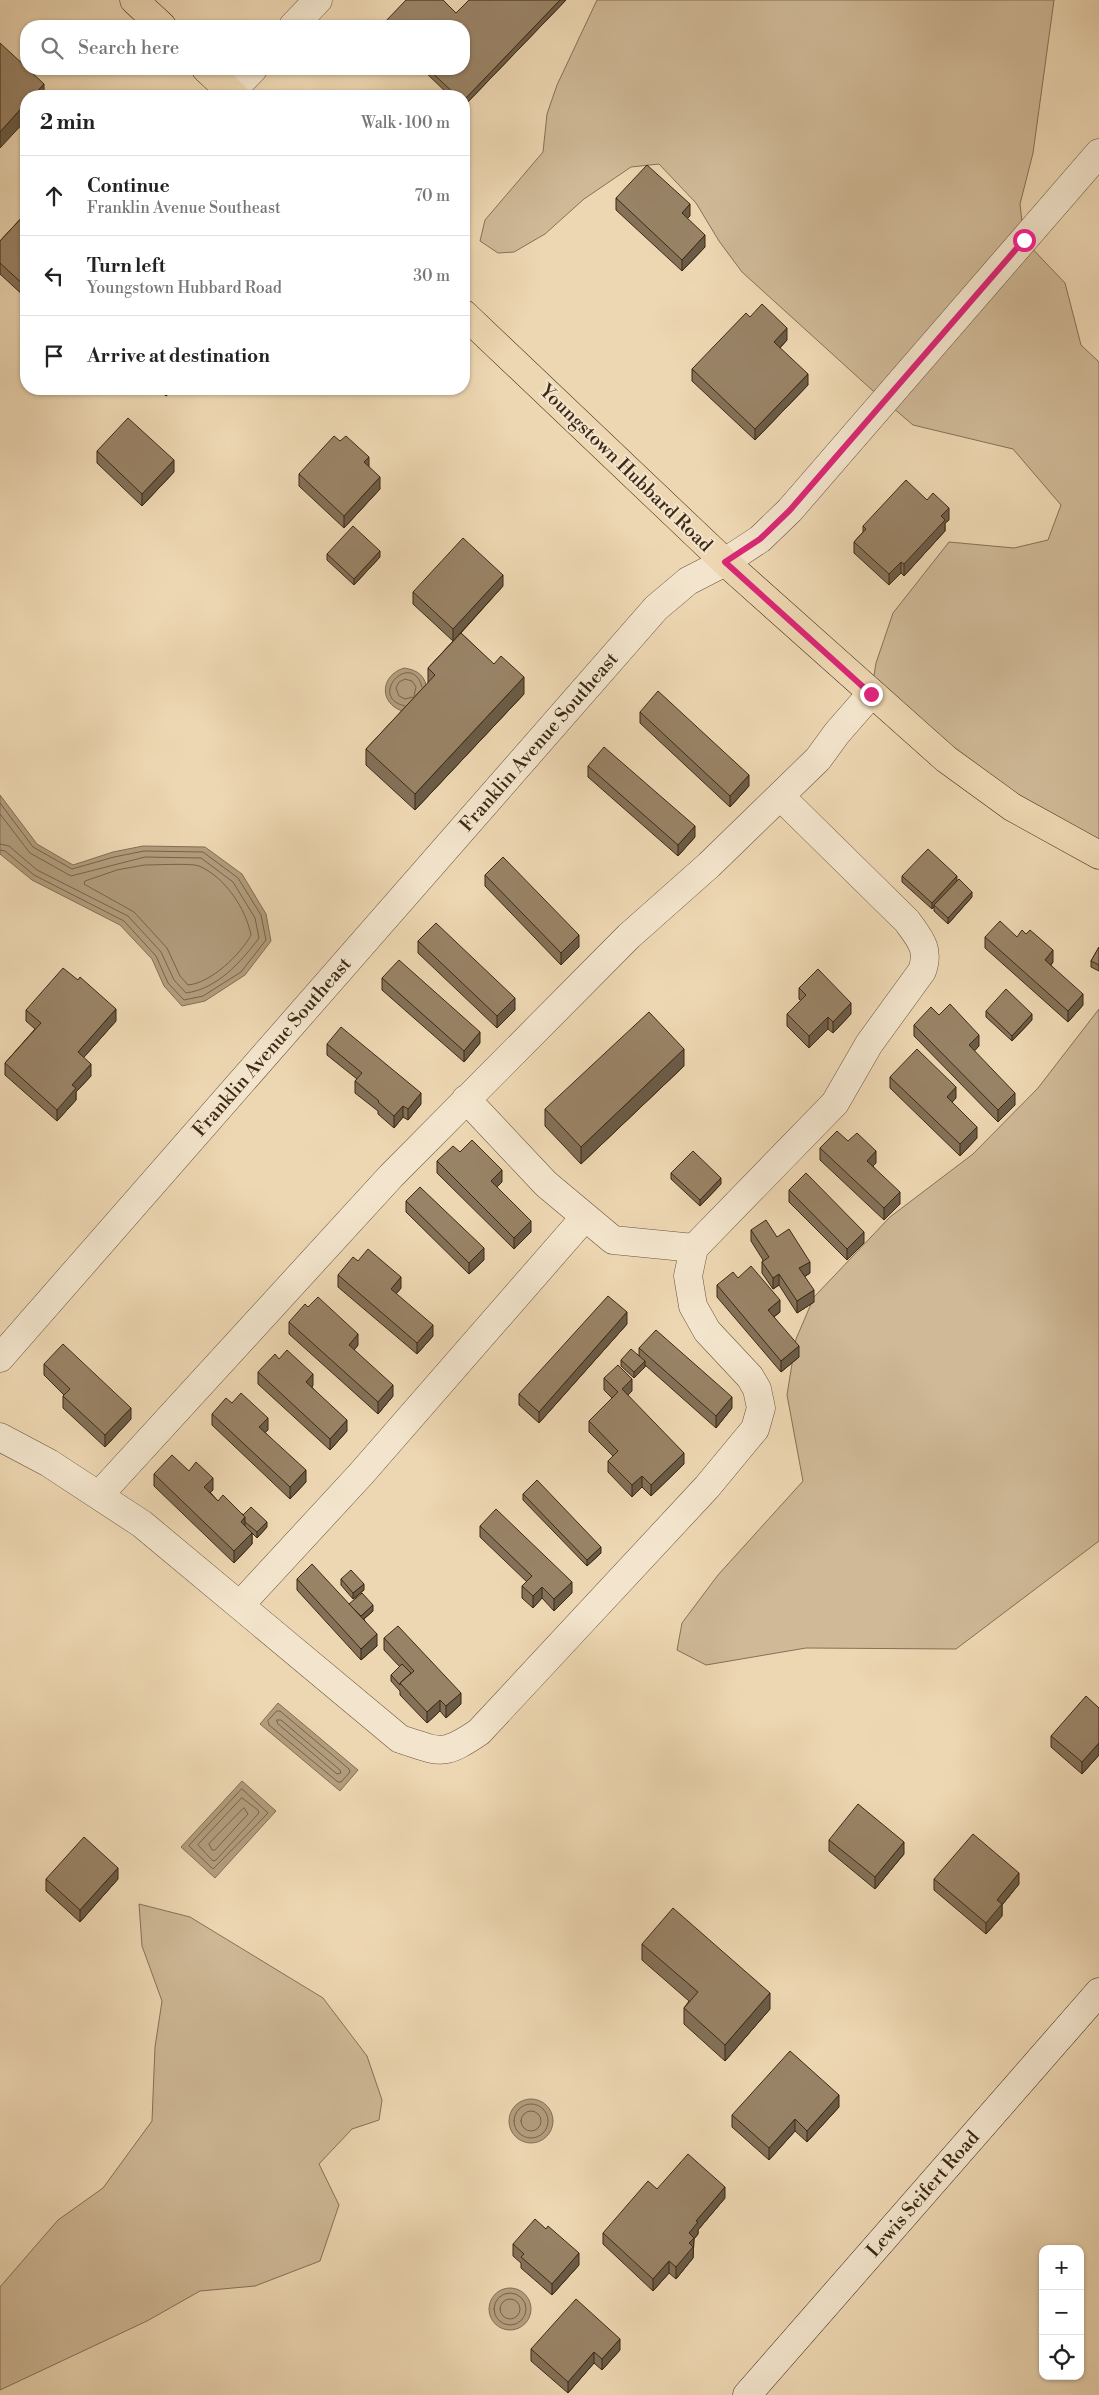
<!DOCTYPE html>
<meta charset="utf-8">
<style>
:root{--surface:#fff;--page:#f6f6f6;--text:#222;--muted:#767676;--line:#e0e0e0}
body{margin:0;font-family:"Libre Bodoni",serif;background:var(--page);color:var(--text)}
.controls{position:absolute;right:15px;bottom:15px;display:grid;overflow:hidden;border-radius:10px;box-shadow:0 1px 4px #0004}
.controls button{width:45px;height:45px;display:grid;place-items:center;padding:0;border:0;border-bottom:1px solid var(--line);background:var(--surface);color:var(--text);font:25px sans-serif}
.stop{position:absolute;width:15px;height:15px;margin:-11px;border:4px solid #db2777;border-radius:50%;background:#fff}
.stop.end{background:#db2777;border-color:#fff;box-shadow:0 1px 5px #0008}
.list{margin:0;padding:0;list-style:none}
h2{display:flex;justify-content:space-between;align-items:center;height:65px;margin:0;padding:0 20px;font-size:21px}
h2 small{font-size:16px;font-weight:400;color:var(--muted)}
.list li{display:grid;grid-template-columns:32px 1fr auto;gap:15px;align-items:center;box-sizing:border-box;height:80px;padding:0 20px;border-top:1px solid var(--line)}
.list b{display:block;font-size:19px;white-space:nowrap}
.list p{margin:0;font-size:16px;white-space:nowrap;color:var(--muted)}
.list em{font-size:16px;font-style:normal;color:var(--muted)}
.icon{flex:none;width:28px;height:28px;fill:none;stroke:currentColor;stroke-width:2;stroke-linecap:round;stroke-linejoin:round}
.map{position:relative;flex:none;width:1099px;height:2395px;overflow:hidden}
.search{position:absolute;background:var(--surface);box-shadow:0 1px 4px #0004;left:20px;top:20px;width:450px;height:55px;display:flex;align-items:center;gap:12px;box-sizing:border-box;padding:0 18px;border-radius:20px;color:var(--muted);font-size:19px}
.panel{position:absolute;background:var(--surface);box-shadow:0 1px 4px #0004;left:20px;top:90px;width:450px;height:305px;border-radius:20px}
.map>svg:first-child{display:block}
.green{fill:#cfb997;stroke:#867156}
.water{fill:#b19c7c;stroke:#836e52}
.lines{fill:none;stroke-linecap:round;stroke-linejoin:round}
.shore{stroke:#776248;stroke-width:1}
.street-casing{stroke:#69543c;stroke-width:29}
.secondary-casing{stroke:#3d2914;stroke-width:29}
.primary-casing{stroke:#3d2914;stroke-width:29}
.street{stroke:#f3e5cd;stroke-width:28}
.secondary{stroke:#f3e5cd;stroke-width:28}
.primary{stroke:#edd7b2;stroke-width:28}
.wall{fill:#847158;stroke:#3d2914}
.shaded-wall{fill:#6b5c47;stroke:#3d2914}
.building{fill:#998366;stroke:#3d2914}
.route{stroke:#db2777;stroke-width:6}
.labels{text-anchor:middle;dominant-baseline:central;stroke-width:4;stroke-linejoin:round;paint-order:stroke}
.street-label{font-size:19px;fill:#3d2914;stroke:#f3e5cd}
</style>
<div class="map">
<svg width="1099" height="2395" viewBox="0 0 1099 2395">
<rect width="100%" height="100%" fill="#edd7b2"/>
<filter id="stains"><feTurbulence type="fractalNoise" baseFrequency=".004" numOctaves="4"/><feColorMatrix values="0 0 0 0 .2 0 0 0 0 .09 0 0 0 0 .02 0 0 0 .5 -.17"/></filter>
<radialGradient id="worn" r=".72"><stop offset=".6" stop-color="#630" stop-opacity="0"/><stop offset="1" stop-color="#630" stop-opacity=".3"/></radialGradient>
<path class="green" d="M597,0h457l-21,153 -13,51 4,36 41,43 16,62 18,17v493l-228,-161 5,-31 17,-50 56,-71 65,6 34,-8 13,-35 -48,-56 -100,-24 -41,-35 -130,-118 -23,-31 -23,-38 -37,-39 -28,3 -47,32 -39,35 -31,18 -16,1 -18,-12 5,-21 58,-68 4,-38 10,-29z
M1099,1009v532l-143,108 -150,-1 -100,17 -29,-15 5,-27 36,-48 85,-94 -16,-86 9,-56 18,-42 76,-80 83,-63 65,-66z
M139,1904l51,13 133,81 44,58 15,44 -3,20 -27,9 -33,35 20,41 -19,56 -65,25 -55,5 -53,30 -147,69v-103l58,-67 45,-32 49,-67 3,-74 7,-46 -20,-55z"/>
<path class="water" d="M404,668c14,2 22,8 23,23l-25,20c-24,-9 -21,-36 2,-43z
M0,795l37,49 36,21 40,-13 30,-6 62,1 37,27 24,40 5,27 -26,34 -40,26 -23,5 -18,-20 -12,-27 -32,-34 -88,-45 -32,-26z
M278,1703l80,67 -18,21 -80,-67z
M242,1781l34,30 -61,67 -34,-31z
M509 2121a22 22 0 1 1 44 0a22 22 0 1 1-44 0Z
M489 2309a21 21 0 1 1 42 0a21 21 0 1 1-42 0Z"/>
<g class="lines">
<path class="shore" d="M413,697l-8,2 -6,-3 -3,-8 3,-6 6,-3 7,2 4,6 -2,9
M405,706c-39,-9 7,-57 17,-19
M0,803l33,44 39,22 42,-12 30,-6 59,1 35,26 23,37 5,25 -25,32 -38,24 -19,4 -16,-17 -12,-27 -32,-35 -90,-46 -29,-24 -5,-1
M0,814l30,39 41,23 74,-19 56,1 32,24 22,36 4,20c-18,24 -42,51 -73,55l-12,-13 -13,-28 -33,-36 -91,-46 -28,-24 -9,-2
M145,865c11,0 46,-2 54,1 26,11 47,43 52,69 -10,19 -40,48 -63,50l-8,-9 -13,-28 -33,-36 -50,-28 1,-3 32,-11z
M277,1711h3l69,58 1,3 -9,10h-3l-69,-57 -1,-4z
M277,1720h4l59,50 1,3 -4,1 -59,-50z
M242,1789l26,24 -55,56 -24,-23z
M242,1798l16,12 1,3 -43,47 -3,1 -15,-16z
M244,1808l4,6 -33,36h-3l-3,-6z
M514 2121a17 17 0 1 1 34 0a17 17 0 1 1-34 0Z
M521 2121a10 10 0 1 1 20 0a10 10 0 1 1-20 0Z
M494 2309a16 16 0 1 1 32 0a16 16 0 1 1-32 0Z
M500 2309a10 10 0 1 1 20 0a10 10 0 1 1-20 0Z"/>
<defs>
<path id="street" d="M293,26l25,-26
M231,92l22,-23
M466,1099l80,85 67,56 81,8
M0,1358l656,-750 32,-27 37,-19 35,-23 30,-29 309,-357
M0,1437l49,26 93,61 258,215c41,13 42,18 79,-7l228,-245 48,-58 6,-21 -4,-19 -7,-12 -43,-46 -14,-25 -5,-30 6,-28 141,-145 34,-59 53,-73c8,-22 -2,-32 -15,-50l-127,-125
M99,1495l292,-319 238,-240 80,-71 109,-106 19,-26 34,-39
M240,1605l121,-131 224,-257"/>
<path id="secondary" d="M747,2395l352,-403"/>
<path id="primary" d="M134,0l28,26
M206,69l29,27
M464,314l261,248 221,197 66,48 87,48"/>
</defs>
<use href="#street" class="street-casing"/>
<use href="#secondary" class="secondary-casing"/>
<use href="#primary" class="primary-casing"/>
<use href="#street" class="street"/>
<use href="#secondary" class="secondary"/>
<use href="#primary" class="primary"/>
</g>
<path class="wall" d="M469,0h97l-102,106v-10h-14l-28,-27h42l-8,-56z
M616,198l74,18 -3,2 18,29 -23,24 -66,-61z
M26,213v85l-26,-24v-33z
M750,317l37,23 -7,8 28,37 -53,55 -63,-59v-12z
M158,389h16l-8,7z
M97,451l77,21 -32,34 -45,-43z
M369,467l11,22 -36,39 -45,-42v-12z
M927,500l22,20 -4,3v8l-41,45 -3,-3 -12,12 -35,-32v-11l9,-10v-6z
M327,554l53,3 -26,28 -27,-25z
M503,586l-42,47 63,61 -109,116 -49,-45v-16l62,-66v-15l25,-27 -40,-37v-12z
M640,712l109,74 -19,21 -90,-84z
M588,766l107,71 -17,19 -90,-79z
M485,875l94,72 -18,18 -76,-79z
M902,876l55,5 15,16 -24,27 -14,-13v-4l-2,2 -30,-27z
M985,937h32l36,25 -2,3 32,40 -15,17 -83,-74z
M418,941l97,69 -18,18 -79,-75z
M1099,947v24l-8,-4v-6z
M382,978l98,65 -16,19 -82,-72z
M799,988l52,26 -18,19 -5,-4 -19,19 -22,-22v-12l14,-13 -2,-2z
M26,1010l90,11 -33,37 8,18 -15,16v8l-19,21 -52,-46v-12l30,-34 -9,-8z
M986,1011l46,9 -20,21 -26,-24z
M939,1015l40,31 -5,5 41,54 -17,17 -84,-86v-11z
M327,1044l94,60 -13,16 -5,-3 -9,11 -16,-14v-3l-23,-18v-12l2,-2 -30,-24z
M684,1066l-103,98 -36,-38v-17z
M890,1077l66,21 -4,4 25,36 -17,18 -70,-68z
M848,1141l28,22 -3,3 27,38 -16,16 -64,-60v-12z
M460,1152l42,30 -5,5 34,45 -17,17 -77,-76v-12z
M671,1173l50,11 -21,22 -29,-27z
M789,1190l75,53 -17,17 -58,-58z
M406,1201l78,59 -15,14 -63,-62z
M751,1230l26,7 33,36 -6,4 10,25 -17,11 -18,-28 -6,4 -11,-16v-11l1,-2 -12,-19z
M358,1261l43,27 -5,6 37,42 -16,18 -79,-67v-12z
M738,1278l42,34 -6,5 25,40 -18,15 -64,-75v-12z
M289,1322l69,23 -4,5 39,46 -15,18 -89,-80z
M627,1324l-88,99 -20,-18v-11z
M639,1348l93,60 -16,20 -71,-63v2l-11,11 -13,-12v-6l18,-4z
M44,1364l87,55 -26,28 -42,-39v-12l1,-1 -20,-20z
M258,1372l55,13 -1,2 35,44 -17,19 -72,-66z
M604,1378l28,13 -5,4 57,69 -33,32 -9,-9 -10,10 -24,-25v-11l5,-5 -24,-24v-11l23,-23 -8,-8z
M232,1403l36,27 -3,2 41,50 -16,17 -78,-74v-11z
M189,1471l24,19 -3,2 8,9 49,26 -10,11 -5,-5v11l-18,19 -80,-77v-12z
M523,1494l78,59 -14,13 -64,-66z
M480,1526l92,67 -18,18 -12,-13 -9,10 -11,-10v-12l5,-4 -47,-45z
M297,1579l52,25 24,7 -9,8 13,27 -16,14 -64,-70z
M341,1579l23,11 -11,9 -12,-14z
M384,1638l77,66 -15,14 -6,-7 -13,12 -27,-28v-4l-9,-10v-6l9,-8 -16,-17z
M1099,1708v47l-17,19 -31,-27v-11z
M829,1840l75,14 -29,35 -46,-38z
M46,1879h72l-38,43 -34,-31z
M934,1879l85,5 -17,21v11l-16,18 -52,-44z
M642,1944l128,65 -45,52 -41,-37v-16l5,-7 -47,-41z
M839,2107l-32,35 -12,-11 -26,29 -37,-33v-12z
M657,2189l68,9 -27,32v4l-4,5 -1,19 -17,21 -7,-6 -16,18 -50,-47v-11z
M513,2244l66,21 -27,30 -31,-27v-5l-8,-7z
M531,2349l89,1 -18,20 -8,-7 -26,30 -37,-32z"/>
<path class="shaded-wall" d="M560,0h6l-102,106v-6z
M44,84v12h-11z
M26,103v17l-26,28v-16z
M690,204v12l-8,8v-11z
M705,235v12l-23,24v-11z
M787,328v12l-13,14v-12z
M808,374v11l-53,55v-11z
M166,389h8l-8,7z
M369,457v11l-5,-6z
M174,460v12l-32,34v-12z
M380,477v12l-36,39v-12z
M949,508v12l-4,3v8l-41,45v-12l37,-48z
M380,551v6l-26,28v-6z
M901,562v11l-12,12v-11z
M503,575v11l-50,55v-12z
M524,677v17l-109,116v-16z
M749,775v11l-19,21v-11z
M695,826v11l-17,19v-11z
M957,876v6l-23,23v2l-2,2v-6z
M972,892v5l-24,27v-6z
M579,935v12l-18,18v-12z
M1053,950v12l-8,9v-11z
M1083,994v11l-15,17v-11z
M515,998v12l-18,18v-12z
M851,1003v11l-18,19v-11z
M116,1009v12l-38,43v-12z
M1032,1014v6l-20,21v-5z
M828,1017v12l-19,19v-12z
M480,1032v11l-16,19v-11z
M979,1035v11l-10,11v-12z
M684,1049v17l-103,98v-17z
M91,1064v12l-15,16v8l-19,21v-11l15,-25z
M956,1087v11l-9,10v-11z
M421,1093v11l-13,16v-11z
M1015,1093v12l-17,17v-12z
M403,1106v11l-9,11v-12z
M977,1127v11l-17,18v-12z
M876,1151v12l-9,9v-11z
M502,1170v12l-11,11v-12z
M721,1178v6l-21,22v-6z
M900,1192v12l-16,16v-12z
M531,1221v11l-17,17v-11z
M864,1232v11l-17,17v-11z
M484,1248v12l-15,14v-11z
M810,1262v11l-11,7v-12z
M779,1274v11l-6,4v-11z
M401,1277v11l-10,12v-11z
M814,1290v12l-17,11v-12z
M780,1300v12l-12,9v-11z
M627,1312v12l-88,99v-11z
M433,1325v11l-16,18v-11z
M358,1334v11l-9,11v-11z
M799,1346v11l-18,15v-11z
M645,1361v6l-11,11v-6z
M313,1374v11l-7,8v-11z
M632,1379v12l-10,10v-12z
M393,1385v11l-15,18v-12z
M732,1397v11l-16,20v-12z
M131,1408v11l-26,28v-12z
M268,1418v12l-9,8v-11z
M347,1420v11l-17,19v-11z
M684,1453v11l-33,32v-11z
M306,1470v12l-16,17v-12z
M642,1476v11l-10,10v-12z
M213,1478v12l-9,8v-11z
M245,1517v12l-4,-7z
M267,1522v5l-10,11v-6z
M252,1533v11l-18,19v-12z
M601,1547v6l-14,13v-6z
M572,1582v11l-18,18v-12z
M364,1584v6l-11,9v-6z
M542,1587v11l-9,10v-12z
M373,1605v6l-13,11v-5z
M377,1634v12l-16,14v-11z
M461,1693v11l-15,14v-12z
M440,1700v11l-13,12v-11z
M1099,1743v12l-17,19v-12z
M904,1842v12l-29,35v-12z
M118,1868v11l-38,43v-12z
M1019,1873v11l-17,21v11l-16,18v-11l11,-23z
M770,1993v16l-45,52v-16z
M839,2095v12l-32,35v-11z
M795,2119v12l-26,29v-12z
M725,2187v11l-27,32v4l-4,5 -1,19 -17,21v-12l13,-34 7,-12z
M579,2253v12l-27,30v-11z
M669,2261v12l-16,18v-12z
M620,2339v11l-18,20v-11z
M594,2352v11l-26,30v-11z"/>
<path class="building" d="M406,0h37l13,13 13,-13h91l-96,100v-4h-7l-29,-27h36v-43h-79l-2,-2z
M0,43l26,24v2h2l16,15 -11,12h-7v7l-26,29z
M647,165l43,39 -8,9 23,22 -23,25 -66,-62z
M26,213v74l-26,-24v-22z
M762,304l25,24 -13,14 34,32 -53,55 -63,-60 54,-56 4,4z
M128,418l46,42 -32,34 -45,-43z
M334,436l6,5 6,-5 23,21 -5,5 16,15 -36,39 -45,-42z
M906,480l21,20 6,-7 16,15 -8,8 4,4 -41,44 -3,-2 -12,12 -35,-32 12,-13 -3,-3z
M353,526l27,25 -26,28 -27,-25z
M463,538l40,37 -50,54 -40,-37z
M461,633l33,31 7,-8 23,21 -109,117 -49,-45 69,-74 -7,-7z
M658,691l91,84 -19,21 -90,-84z
M604,747l91,79 -17,19 -90,-79z
M928,849l29,27 -25,27 -30,-27z
M503,857l76,78 -18,18 -76,-78z
M959,879l13,13 -24,26 -14,-13z
M1000,921l17,16 5,-7 4,4 4,-4 23,20 -8,10 38,34 -15,17 -83,-74z
M436,923l79,75 -18,18 -79,-75z
M1099,947v18l-8,-4z
M399,960l81,72 -16,19 -82,-73z
M63,968l15,12 2,-3 36,32 -38,43 13,12 -19,21 4,3 -19,22 -52,-47 36,-40 -15,-13z
M818,969l33,34 -18,19 -5,-5 -19,19 -22,-22 19,-19 -7,-7z
M1006,989l26,25 -20,22 -26,-25z
M950,1004l29,31 -10,10 46,48 -17,17 -84,-85 17,-18 8,8z
M649,1012l35,37 -103,98 -36,-38z
M341,1027l80,66 -13,16 -5,-3 -9,10 -16,-14 1,-1 -24,-20 7,-8 -35,-29z
M917,1049l39,38 -9,10 30,30 -17,17 -70,-67z
M837,1131l11,10 9,-8 19,18 -9,10 33,31 -16,16 -64,-60z
M472,1140l30,30 -11,11 40,40 -17,17 -77,-77 16,-15 7,6z
M693,1151l28,27 -21,22 -29,-27z
M806,1173l58,59 -17,17 -58,-59z
M420,1187l64,61 -15,15 -63,-62z
M766,1220l11,17 12,-8 21,33 -11,6 15,22 -17,11 -18,-27 -6,4 -11,-16 7,-5 -18,-27z
M368,1249l33,28 -10,12 42,36 -16,18 -79,-68 15,-18 5,4z
M751,1266l29,34 -12,10 31,36 -18,15 -64,-76 16,-13 5,6z
M608,1296l19,16 -88,100 -20,-18z
M318,1297l40,37 -9,11 44,40 -15,17 -89,-80 16,-18 3,3z
M656,1330l76,67 -16,19 -77,-68z
M63,1344l68,64 -26,27 -42,-39 7,-7 -26,-25z
M631,1349l14,12 -11,11 -13,-12z
M287,1350l26,24 -7,8 41,38 -17,19 -72,-67 17,-18 4,5z
M618,1365l14,14 -10,10 62,64 -33,32 -9,-9 -10,9 -24,-24 10,-10 -29,-30 29,-29 -14,-14z
M241,1393l27,25 -9,9 47,43 -16,17 -78,-73 14,-16 6,5z
M172,1455l17,16 7,-9 17,16 -9,9 14,14 5,-6 22,22 -4,5 11,11 -18,18 -80,-77z
M537,1480l64,67 -14,13 -64,-66z
M251,1507l16,15 -10,10 -12,-10v-5l-2,-2z
M496,1509l76,73 -18,17 -12,-12 -9,9 -11,-10 10,-10 -52,-50z
M312,1564l65,70 -16,15 -64,-70z
M351,1570l13,14 -11,9 -12,-14z
M362,1593l11,12 -12,11 -12,-12z
M398,1626l63,67 -15,13 -6,-6 -13,12 -27,-29 14,-12 -30,-33z
M402,1664l9,9 -11,10v2l-9,-10z
M1086,1696l13,12v35l-17,19 -31,-26z
M858,1804l46,38 -29,35 -46,-37z
M973,1834l46,39 -22,27 5,4 -16,19 -52,-44z
M84,1837l34,31 -38,42 -34,-31z
M673,1908l97,85 -45,52 -41,-37 14,-16 -56,-48z
M790,2051l49,44 -32,36 -12,-12 -26,29 -37,-33z
M688,2154l37,33 -29,34 2,1 -9,11 5,5 -5,5 4,4 -17,20 -7,-6 -16,18 -50,-46 45,-52 9,8z
M535,2219l11,10 2,-3 31,27 -27,31 -31,-27 3,-3 -11,-10z
M576,2299l44,40 -18,20 -8,-7 -26,30 -37,-33z"/>
<g class="lines">
<path class="route" d="M871,694l-146,-132 35,-23 30,-29 234,-270"/>
</g>
<g class="labels">
<g class="street-label">
<text transform="translate(626 468) rotate(44)">Youngstown Hubbard Road</text>
<text transform="translate(539 742) rotate(-49)">Franklin Avenue Southeast</text>
<text transform="translate(272 1047) rotate(-49)">Franklin Avenue Southeast</text>
<text transform="translate(923 2194) rotate(-49)">Lewis Seifert Road</text>
</g>
</g>
<rect width="100%" height="100%" filter="url(#stains)"/>
<rect width="100%" height="100%" fill="url(#worn)"/>
</svg>
<div class="controls">
<button>+</button>
<button>−</button>
<button><svg class="icon" aria-label="locate" viewBox="0 0 24 24"><circle cx="12" cy="12" r="6"/><path d="M12 2v4M12 18v4M2 12h4M18 12h4"/></svg></button>
</div>
<div class="stop" style="left:1024px;top:240px"></div>
<div class="stop end" style="left:871px;top:694px"></div>
<div class="search"><svg class="icon" aria-label="search" viewBox="0 0 24 24"><circle cx="10" cy="10" r="6"/><path d="M15 15l6 6"/></svg>Search here</div>
<section class="panel">
<h2>2 min<small>Walk · 100 m</small></h2>
<ul class="list">
<li><svg class="icon" aria-label="ahead" viewBox="0 0 24 24"><path d="M12 20V5M6 11l6-6 6 6"/></svg><div><b>Continue</b><p>Franklin Avenue Southeast</p></div><em>70 m</em></li>
<li><svg class="icon" aria-label="left" viewBox="0 0 24 24"><path d="M17 20v-9H6M10 6l-5 5 5 5"/></svg><div><b>Turn left</b><p>Youngstown Hubbard Road</p></div><em>30 m</em></li>
<li><svg class="icon" aria-label="arrive" viewBox="0 0 24 24"><path d="M6 21V4h12l-3 4 3 4H6"/></svg><div><b>Arrive at destination</b></div></li>
</ul>
</section>
</div>
